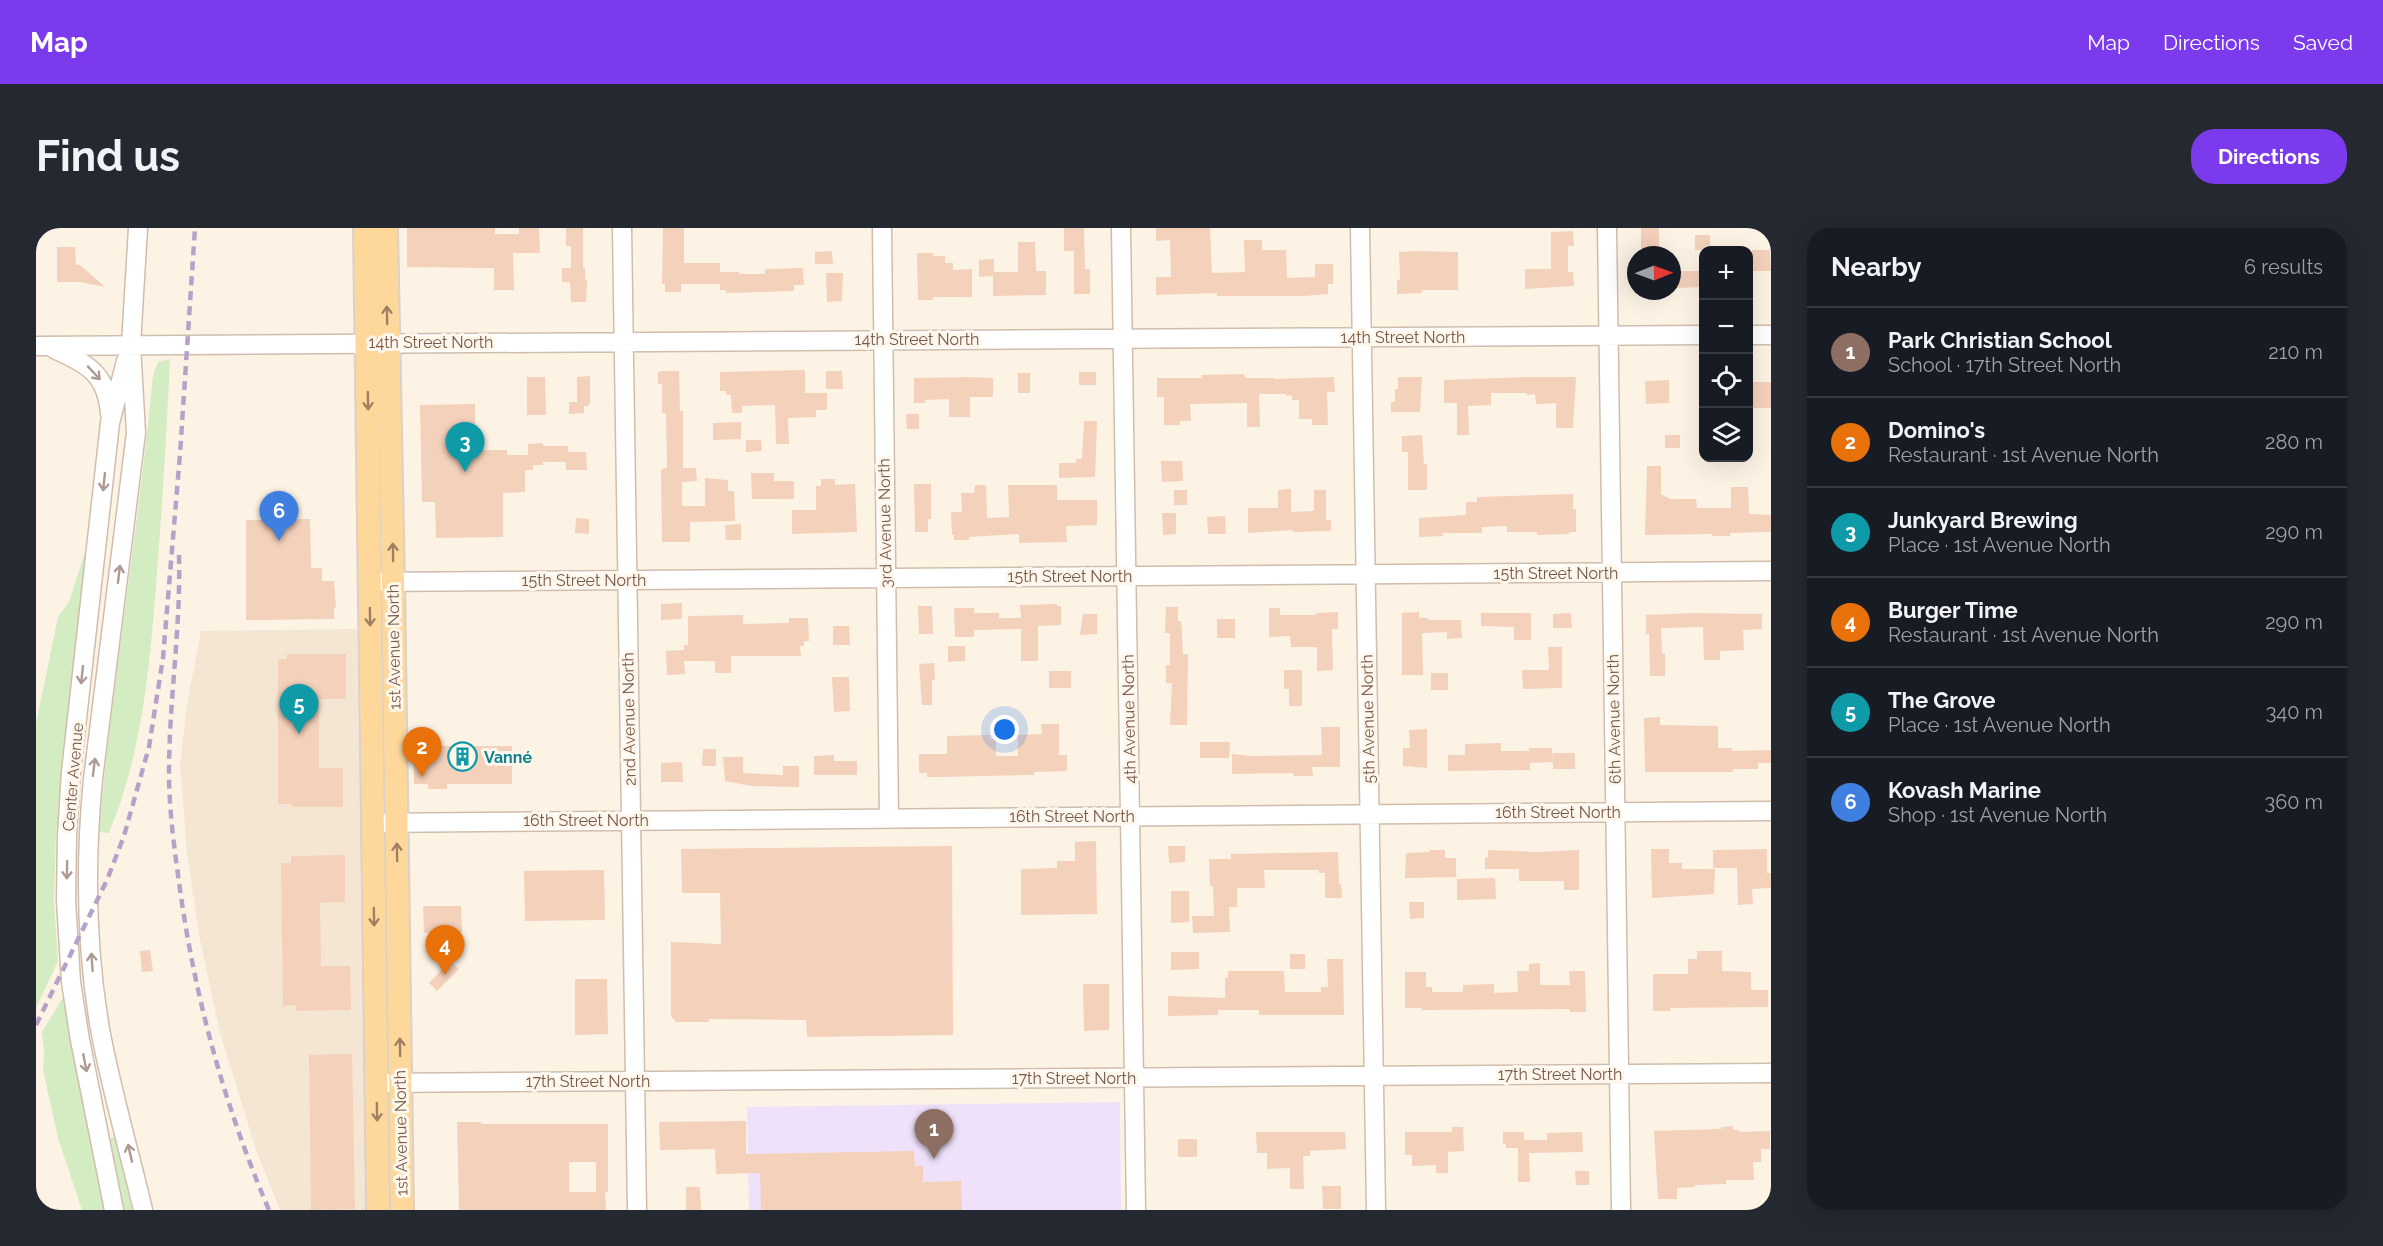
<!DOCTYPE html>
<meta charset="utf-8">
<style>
:root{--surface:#171b24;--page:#242831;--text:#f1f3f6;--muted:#9ea1a6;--line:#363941;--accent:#7c3aed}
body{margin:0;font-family:Raleway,sans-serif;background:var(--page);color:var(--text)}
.controls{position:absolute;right:18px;top:18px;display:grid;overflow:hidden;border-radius:12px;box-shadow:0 6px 24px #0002}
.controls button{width:54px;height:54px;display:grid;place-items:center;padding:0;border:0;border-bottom:2px solid var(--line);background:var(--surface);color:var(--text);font:30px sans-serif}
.compass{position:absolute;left:1591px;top:18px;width:54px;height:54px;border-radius:50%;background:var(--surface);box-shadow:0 6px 24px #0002;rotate:89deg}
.you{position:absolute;left:969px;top:502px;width:21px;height:21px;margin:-15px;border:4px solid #fff;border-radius:50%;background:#1a73e8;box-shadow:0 0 0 9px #1a73e833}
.badge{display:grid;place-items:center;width:39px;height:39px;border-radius:50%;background:var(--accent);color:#fff;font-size:20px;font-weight:700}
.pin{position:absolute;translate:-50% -50px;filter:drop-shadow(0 2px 3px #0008)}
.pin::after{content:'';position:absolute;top:32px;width:21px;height:18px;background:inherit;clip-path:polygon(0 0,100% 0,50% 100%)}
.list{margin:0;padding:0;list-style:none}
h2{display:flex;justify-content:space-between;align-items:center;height:78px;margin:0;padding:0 24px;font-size:26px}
h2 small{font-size:20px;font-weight:400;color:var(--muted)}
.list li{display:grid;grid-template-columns:39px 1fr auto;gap:18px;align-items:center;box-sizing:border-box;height:90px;padding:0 24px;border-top:2px solid var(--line)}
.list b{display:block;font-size:22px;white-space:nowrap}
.list p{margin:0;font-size:20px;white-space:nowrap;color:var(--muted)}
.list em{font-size:20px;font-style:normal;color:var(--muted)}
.icon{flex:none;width:33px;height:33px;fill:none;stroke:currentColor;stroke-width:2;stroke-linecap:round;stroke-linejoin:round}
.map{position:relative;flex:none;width:1735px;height:982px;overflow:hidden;border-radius:24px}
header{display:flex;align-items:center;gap:36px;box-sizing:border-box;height:84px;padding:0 30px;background:var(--accent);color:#fff}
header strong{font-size:28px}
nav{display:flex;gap:33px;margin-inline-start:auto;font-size:21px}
.intro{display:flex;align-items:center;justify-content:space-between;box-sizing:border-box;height:144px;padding:0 36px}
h1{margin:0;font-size:42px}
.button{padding:15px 27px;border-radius:24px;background:var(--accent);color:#fff;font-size:21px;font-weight:700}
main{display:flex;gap:36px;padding:0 36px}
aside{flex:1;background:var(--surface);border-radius:24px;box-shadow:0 6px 24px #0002}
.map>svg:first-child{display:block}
.residential{fill:#f5e5d3}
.education{fill:#f0e1fa}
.green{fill:#d4ecc2}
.building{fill:#f4d1bb;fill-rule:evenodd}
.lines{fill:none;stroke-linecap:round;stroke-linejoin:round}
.minor-casing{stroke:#d1bdad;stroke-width:21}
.major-casing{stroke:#d9d1cc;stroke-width:26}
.minor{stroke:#fff;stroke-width:18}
.major{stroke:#fed89b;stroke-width:22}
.rail{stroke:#b6a2c8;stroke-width:4.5;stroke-dasharray:9 6;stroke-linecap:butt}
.oneway{stroke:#a07f62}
.oneway2{stroke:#ad9b92}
.labels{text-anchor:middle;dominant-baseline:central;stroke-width:6;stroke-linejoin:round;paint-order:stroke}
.street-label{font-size:16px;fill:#775949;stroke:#fff7ec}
.culture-label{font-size:16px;font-weight:bold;fill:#0d838f;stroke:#fff7ec;text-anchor:start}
</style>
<header>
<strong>Map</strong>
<nav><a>Map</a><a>Directions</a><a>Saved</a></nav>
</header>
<div class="intro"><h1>Find us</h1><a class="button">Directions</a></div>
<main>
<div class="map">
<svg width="1735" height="982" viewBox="0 0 1735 982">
<rect width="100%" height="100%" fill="#fdf3e5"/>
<path class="residential" d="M321,401l8,581h-85l-24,-60 -36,-117 -21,-98 -12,-82 -7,-88 7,-61 14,-73z"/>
<path class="education" d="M1084,874l1,108h-372l-2,-103z"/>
<path class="green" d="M134,131c-3,67 -7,134 -12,201 -7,91 -13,187 -49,273l-10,-1c13,-153 40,-304 54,-457l5,-13z
M50,321l-30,285 -2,68 4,59 -22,47v-284l22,-107 11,-15z
M28,768l41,214h-23l-24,-72 -15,-68 1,-18 -2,-20z
M79,909l17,73h-8l-14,-72z"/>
<path class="building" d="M371,0h88v6h24v-6h20l1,25h-27l1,37h-20v-22l-87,-1z
M530,0h17v40h2v12h2l-1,22h-15l-1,-20h-8v-14h9v-22h-5z
M627,0h21v35h36v9h19v2h26v-5l38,-1 1,17h-10v6l-68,2v-3h-6v-6h-39v8h-16v-8h-3z
M1028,0h20l1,41h5v25h-16v-43h-10z
M1120,0h54l2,45 33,-1 -1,-32h18v10h24l1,28 28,-1v-13h18v20h-5v10l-23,2h-88v-3l-61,2v-18h15l-1,-37 -14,1z
M1605,0h18v24h-18z
M1537,3l1,15h-6v26h5l1,14 -49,3v-20h26v-37z
M1659,7h15v15h-15z
M982,14h17l1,29h10v24l-53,1v-20l-14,1v-17l15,-1v13h24z
M21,19h18l1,18h4l25,22 -25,-5h-23z
M1716,22h18l1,21h-19z
M796,23l1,13h-18v-12z
M1380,23l42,1v38h-36v3l-25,1v-14h3l-1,-28z
M881,25h16v3h12v7h8v7l19,-1v28h-39v3h-15z
M1638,43h30v16l-30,1z
M790,45h17l-1,28 -15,1z
M769,142v23h22v17h-11v7l-28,1 1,26h-13l-1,-39 -33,1v7h-10l-1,-18h-5v-4h-6v-19z
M626,143h17l1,40h3v57h13l1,13 -15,1v24h23v-28l23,2v11h6l1,30 -45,1v20h-28l-1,-73 6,-1 -1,-55h-4v-29h-4v-12z
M790,143h16l1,18h-17z
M1043,144h17v13h-17z
M982,145h12v20h-12z
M1208,146l1,4h29l1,1 59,-2 1,15h-8l1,33h-16v-6h-13v-19h-7v-5l-6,1v-2h-27l1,33h-13v-24l-57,1 1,17h-11v4h-16v-28h-7v-19h45v-3z
M554,148v27l-2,3h-4v7l-15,1v-12h8v-25z
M491,149h18l1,38h-19z
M933,149l24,1v19h-23v20h-21v-18l-24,1v3h-11v-25z
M1362,149h24l-2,35h-29v-10h4v-13h3z
M1491,149h49l-3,51h-17v-25l-20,1 -1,-10 -8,1v-2h-36v12l-23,1 1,29h-12v-32h-13v-23z
M1633,152v23l-23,1 -1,-23z
M1713,154h22v26h-21z
M439,176v46h32v5h21v-11l15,-1v3h25v6h18l1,18h-21v-8h-23v3h-10v5h-8v22l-22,1v44l-67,1 -1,-36h-13l-2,-97z
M870,186h13v15h-12z
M1048,193h13l-2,56 -36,1v-15h17v-4h6z
M705,194v17l-28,1v-17z
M1386,207l2,29h3v26h-19v-38h-6v-16z
M1629,207h15v13h-15z
M710,212h15l1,11 -16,1z
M1125,233h21l1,20 -21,1z
M1611,238h14v28l9,5h26l1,9h34v-21h17l1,27 22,1v17l-41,1v3h-18v-2l-67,1z
M715,245h23v8h20v18h-42z
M785,251h14v6l20,-1 2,48 -65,2v-24h24v-24h5z
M878,256h17v35h-3v13h-13z
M939,257h11l1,33 22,-1 -1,-32h49v15h40v25l-31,1 1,16 -48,1v-9l-50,3v3h-15v-5h-2l-1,-23h11l-1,-19h13z
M1255,261v23l23,-1v-21h12v30h5v11l-38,1v-2l-45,3v-25h30v-18z
M1138,262h13v15h-13z
M1537,266v15h3v23h-7v2l-32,1v-3h-30v-6l-25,1v6h-39v3l-24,1v-19l47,-3v-13h11v-5z
M1126,285h14v21l-13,1z
M1189,288l1,18h-18l-1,-17z
M540,290l13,1v15l-14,-1z
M274,291l1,49h11v13h12l2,27h-2v11l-88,1v-100z
M705,296v16h-15l-1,-15z
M646,375v16l-21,1v-16z
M1021,376v2h4v19l-23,1v35h-17v-32l-47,1v7h-19l-1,-29h20v5h25v5h22l-1,-13z
M882,378h14l1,28h-14z
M1130,379h12v14h3l1,12 1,21h5l-1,71h-17l2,-42h-6v-18h4v-32h-5z
M1233,380h11v7h36v-2l22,-1v17h-6l1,41 -16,1v-24h-26l-1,-11 -21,1z
M1383,384v6h9v2h33l1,18 -15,1v-7l-25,1 1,42h-21v-62z
M1445,385h50v27h-17v-13l-33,-1z
M1535,385l1,15h-19v-14z
M1660,385l66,1v15l-19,1 1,20 -24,1v9h-16l-1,-33 -42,1 1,25h3v23h-15l-1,-42h-3v-19z
M1047,386h14v20l-17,1z
M707,387v9l46,-1v-5h19l1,23h-5v5h-4l1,10h-70v17h-16v-12h-31l1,13 -18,1 -1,-24 18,-1v-5h4v-29z
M1181,391h18v19h-18z
M797,398h16l1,19h-17z
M912,418h17v15l-17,1z
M1512,419h14v41l-39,1 -1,-19h27z
M251,426h59v45h-27v69h24v39h-51v-3h-14v-145h9z
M898,435l1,17h-3v25h-10l-3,-41z
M1248,442h18v36h-13v-17h-5z
M1013,443h22v17h-22z
M1395,445h17v17h-17z
M796,449h17l1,34 -16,1z
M1624,489v8l58,1v22h14v3l39,-1v13h-13v6h-25v3h-88l-1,-54z
M1005,496h18v31h8v16l-33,1v3h-9l-86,2h-12v-4h-8v-19h28v-18l43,-1v4h6v17h22v-21l24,-1z
M1285,499h19v40h-28l1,9h-19l-1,-3 -61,1v-20l18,2 72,-1z
M1391,501v39l-24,-2v-18h7l-1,-18z
M1164,514h30l-1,16h-29z
M1465,515v8h28v-3h23l1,14 -23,1v7l-82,1v-16h17v-11z
M378,518h98v38h-65v5h-19v-5h-14z
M667,521h13v17h-14z
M1517,525h22v16h-22z
M798,527v6h23v14h-43v-19z
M687,529h20v16l40,2v-9h16v21l-48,-1 -26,-5z
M646,534l1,20h-22v-19z
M1060,613l1,73 -76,1v-46l36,-1v-7h18v-19z
M916,618l1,189 -146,2 -1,-17 -97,-1v3h-33l-5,-6v-74l50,2 -1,-51h-38l-1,-44z
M1132,618h17v16l-16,1z
M1615,621h18v14h13v6h33l-1,25 -62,4z
M1731,621v24h4v15l-19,1 1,15 -15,1 -1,-37h-24v-18z
M1394,622h15v8h11v19l-51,1 1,-25 24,-1z
M1452,622l49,2 42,-2v40h-15v-9h-45v-12h-34v-11l3,-1z
M1302,624l1,32h2l1,14h-17v-25h-6v-3h-55l1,18h-28v19h-8l1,25 -37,1 -1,-17h22l-1,-30h-3l-1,-27h22v-5z
M309,627v47l-25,1 1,63h29l1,44 -55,1v-6l-13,1 -2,-143h10v-7z
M568,642l1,50 -80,1 -1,-50z
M1459,650l1,21 -39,1v-21z
M1135,663h18v31l-18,1z
M1373,674h15v16l-14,1z
M387,678h38l1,26 -38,1z
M114,722l3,21 -11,1 -2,-21z
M1661,723h25v20l29,1v18h17v17l-98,1v3h-17v-37h35v-15h9z
M1135,724h28v17l-28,1z
M1254,726h15v15h-15z
M1291,731h16l1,56h-85v-5h-41v5l-50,1v-20l57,2v-20h3v-7h56l1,21h36v-5h7z
M414,733l9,8 -22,22 -8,-8z
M1504,735v22h30l-1,-14h16l1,41h-16v-3l-148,1v-2h-17v-36h21v15h6v5h31v-7l31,-1v9l24,-1 -1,-21h12v-7z
M539,751h32l1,55 -33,1z
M1047,756h26v46l-25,1z
M316,826l3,155 -44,1 -2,-155z
M710,893v33l168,-3 1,15h8v16l38,-1 1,29h-201l-1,-37 -44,1 -1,-25 -55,1 -1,-28z
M421,894h24v2h127v68h-3l1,18h-147zM533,934h27v30h-27z
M1697,898v4h6v2l31,-1v18h-9v13h-8l1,18h-28v4l-31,1v2l-18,1v11h-19l-4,-68 67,-2v-2z
M1416,899h11l1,24 -16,1v21h-12v-8l-24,1v-11h-7v-23h47z
M1220,904h89l1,17 -36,2v5h-7l1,33h-14v-21l-23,1v-16h-10z
M1467,904h21v8h23v-7l35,-1 1,20 -54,1 1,29h-12v-34h-12v-4h-3z
M1142,911h19v18h-19z
M1539,943h14v14h-13z
M1286,958h19v23h-18z
M650,959h14l1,23h-15z"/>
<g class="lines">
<defs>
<path id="minor" d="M102,0l-7,117 5,88 -43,346c-8,83 -7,168 7,250 11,60 29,121 43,181
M586,0l15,982
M846,0l7,590
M1085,0l15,982
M1324,0l16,982
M1571,0l14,982
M1712,107h23
M0,118l1668,-11
M18,121c34,15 53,25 56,65
M334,354l1401,-11
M337,595l1398,-12
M340,855l1395,-10
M78,982l-34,-170 -9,-58 -5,-81 1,-66 4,-63 39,-349 16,-62"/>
<path id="major" d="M329,0l13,982
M350,0l7,354 9,628"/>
</defs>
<use href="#minor" class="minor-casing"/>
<use href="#major" class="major-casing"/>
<use href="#minor" class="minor"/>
<use href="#major" class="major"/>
<path class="rail" d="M143,327c2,73 -10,145 -10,218 0,36 5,73 10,109 15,113 45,223 90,328
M0,797l71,-145 17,-44 25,-89 14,-89 17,-204 15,-226"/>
</g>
<defs><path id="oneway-shaft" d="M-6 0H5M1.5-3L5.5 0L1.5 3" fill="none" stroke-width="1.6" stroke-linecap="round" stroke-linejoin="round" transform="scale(1.5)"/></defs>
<g class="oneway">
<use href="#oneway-shaft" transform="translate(351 87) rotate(-91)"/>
<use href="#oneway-shaft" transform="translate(332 173) rotate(89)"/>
<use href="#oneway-shaft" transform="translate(357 324) rotate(-91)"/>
<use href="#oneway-shaft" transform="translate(334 389) rotate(89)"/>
<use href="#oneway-shaft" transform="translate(361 624) rotate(-91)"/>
<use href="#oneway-shaft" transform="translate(338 689) rotate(89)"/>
<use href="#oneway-shaft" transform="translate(364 819) rotate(-91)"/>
<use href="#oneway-shaft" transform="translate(341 884) rotate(89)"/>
</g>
<g class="oneway2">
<use href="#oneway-shaft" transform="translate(58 145) rotate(47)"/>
<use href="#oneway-shaft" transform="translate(68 254) rotate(96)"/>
<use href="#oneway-shaft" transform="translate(83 346) rotate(-83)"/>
<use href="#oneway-shaft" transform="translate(46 447) rotate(96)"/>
<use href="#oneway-shaft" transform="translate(58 539) rotate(-83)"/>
<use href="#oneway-shaft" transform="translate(31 642) rotate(91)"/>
<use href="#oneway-shaft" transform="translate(56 734) rotate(-94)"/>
<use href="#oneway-shaft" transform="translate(49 835) rotate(79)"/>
<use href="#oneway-shaft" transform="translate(94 925) rotate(-103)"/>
</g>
<defs>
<symbol id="building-ring" viewBox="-11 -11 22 22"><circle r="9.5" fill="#fff7ec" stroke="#0f9aa8" stroke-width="1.5"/><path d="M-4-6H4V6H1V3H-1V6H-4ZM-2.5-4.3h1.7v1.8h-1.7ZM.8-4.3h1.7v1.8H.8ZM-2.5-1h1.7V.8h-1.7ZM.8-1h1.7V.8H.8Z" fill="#0f9aa8"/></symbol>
</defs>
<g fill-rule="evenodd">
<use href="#building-ring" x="410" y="512" width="33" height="33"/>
</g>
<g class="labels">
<g class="street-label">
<text x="1367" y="109">14th Street North</text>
<text x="881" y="111">14th Street North</text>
<text x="395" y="114">14th Street North</text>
<text transform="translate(849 295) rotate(-91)">3rd Avenue North</text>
<text x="1520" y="345">15th Street North</text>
<text x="1034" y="348">15th Street North</text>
<text x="548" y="352">15th Street North</text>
<text transform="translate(358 419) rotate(-91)">1st Avenue North</text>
<text transform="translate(593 491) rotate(-91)">2nd Avenue North</text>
<text transform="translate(1093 491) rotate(-91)">4th Avenue North</text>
<text transform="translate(1332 491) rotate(-91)">5th Avenue North</text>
<text transform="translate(1578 491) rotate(-91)">6th Avenue North</text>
<text transform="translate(37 549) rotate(-85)">Center Avenue</text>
<text x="1522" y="584">16th Street North</text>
<text x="1036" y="588">16th Street North</text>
<text x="550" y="592">16th Street North</text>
<text x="1524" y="846">17th Street North</text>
<text x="1038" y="850">17th Street North</text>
<text x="552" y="853">17th Street North</text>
<text transform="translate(365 905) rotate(-91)">1st Avenue North</text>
</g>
<g class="culture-label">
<text x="448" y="529">Vanné</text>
</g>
</g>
</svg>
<div class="controls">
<button>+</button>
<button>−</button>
<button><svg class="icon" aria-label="locate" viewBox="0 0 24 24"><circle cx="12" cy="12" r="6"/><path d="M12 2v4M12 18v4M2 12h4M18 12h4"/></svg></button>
<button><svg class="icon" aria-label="layers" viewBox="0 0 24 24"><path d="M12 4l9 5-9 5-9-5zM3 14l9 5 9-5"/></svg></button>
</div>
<svg class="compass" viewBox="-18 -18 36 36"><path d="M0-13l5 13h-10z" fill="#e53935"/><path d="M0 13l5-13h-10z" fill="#9ea1a6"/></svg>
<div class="you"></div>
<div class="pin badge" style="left:898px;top:931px;background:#8d6e63">1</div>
<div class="pin badge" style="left:386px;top:549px;background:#e8710a">2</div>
<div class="pin badge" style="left:429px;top:244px;background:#0f9aa8">3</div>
<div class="pin badge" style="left:409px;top:747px;background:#e8710a">4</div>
<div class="pin badge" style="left:263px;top:506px;background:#0f9aa8">5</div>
<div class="pin badge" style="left:243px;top:313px;background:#3f7fe0">6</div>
</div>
<aside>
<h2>Nearby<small>6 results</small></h2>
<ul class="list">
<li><span class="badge" style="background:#8d6e63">1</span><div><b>Park Christian School</b><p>School · 17th Street North</p></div><em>210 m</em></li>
<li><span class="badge" style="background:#e8710a">2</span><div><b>Domino's</b><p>Restaurant · 1st Avenue North</p></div><em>280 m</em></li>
<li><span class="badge" style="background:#0f9aa8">3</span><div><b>Junkyard Brewing</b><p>Place · 1st Avenue North</p></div><em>290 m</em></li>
<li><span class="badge" style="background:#e8710a">4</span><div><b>Burger Time</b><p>Restaurant · 1st Avenue North</p></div><em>290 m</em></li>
<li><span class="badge" style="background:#0f9aa8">5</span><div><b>The Grove</b><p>Place · 1st Avenue North</p></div><em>340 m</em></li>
<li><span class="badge" style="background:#3f7fe0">6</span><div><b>Kovash Marine</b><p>Shop · 1st Avenue North</p></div><em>360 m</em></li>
</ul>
</aside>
</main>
